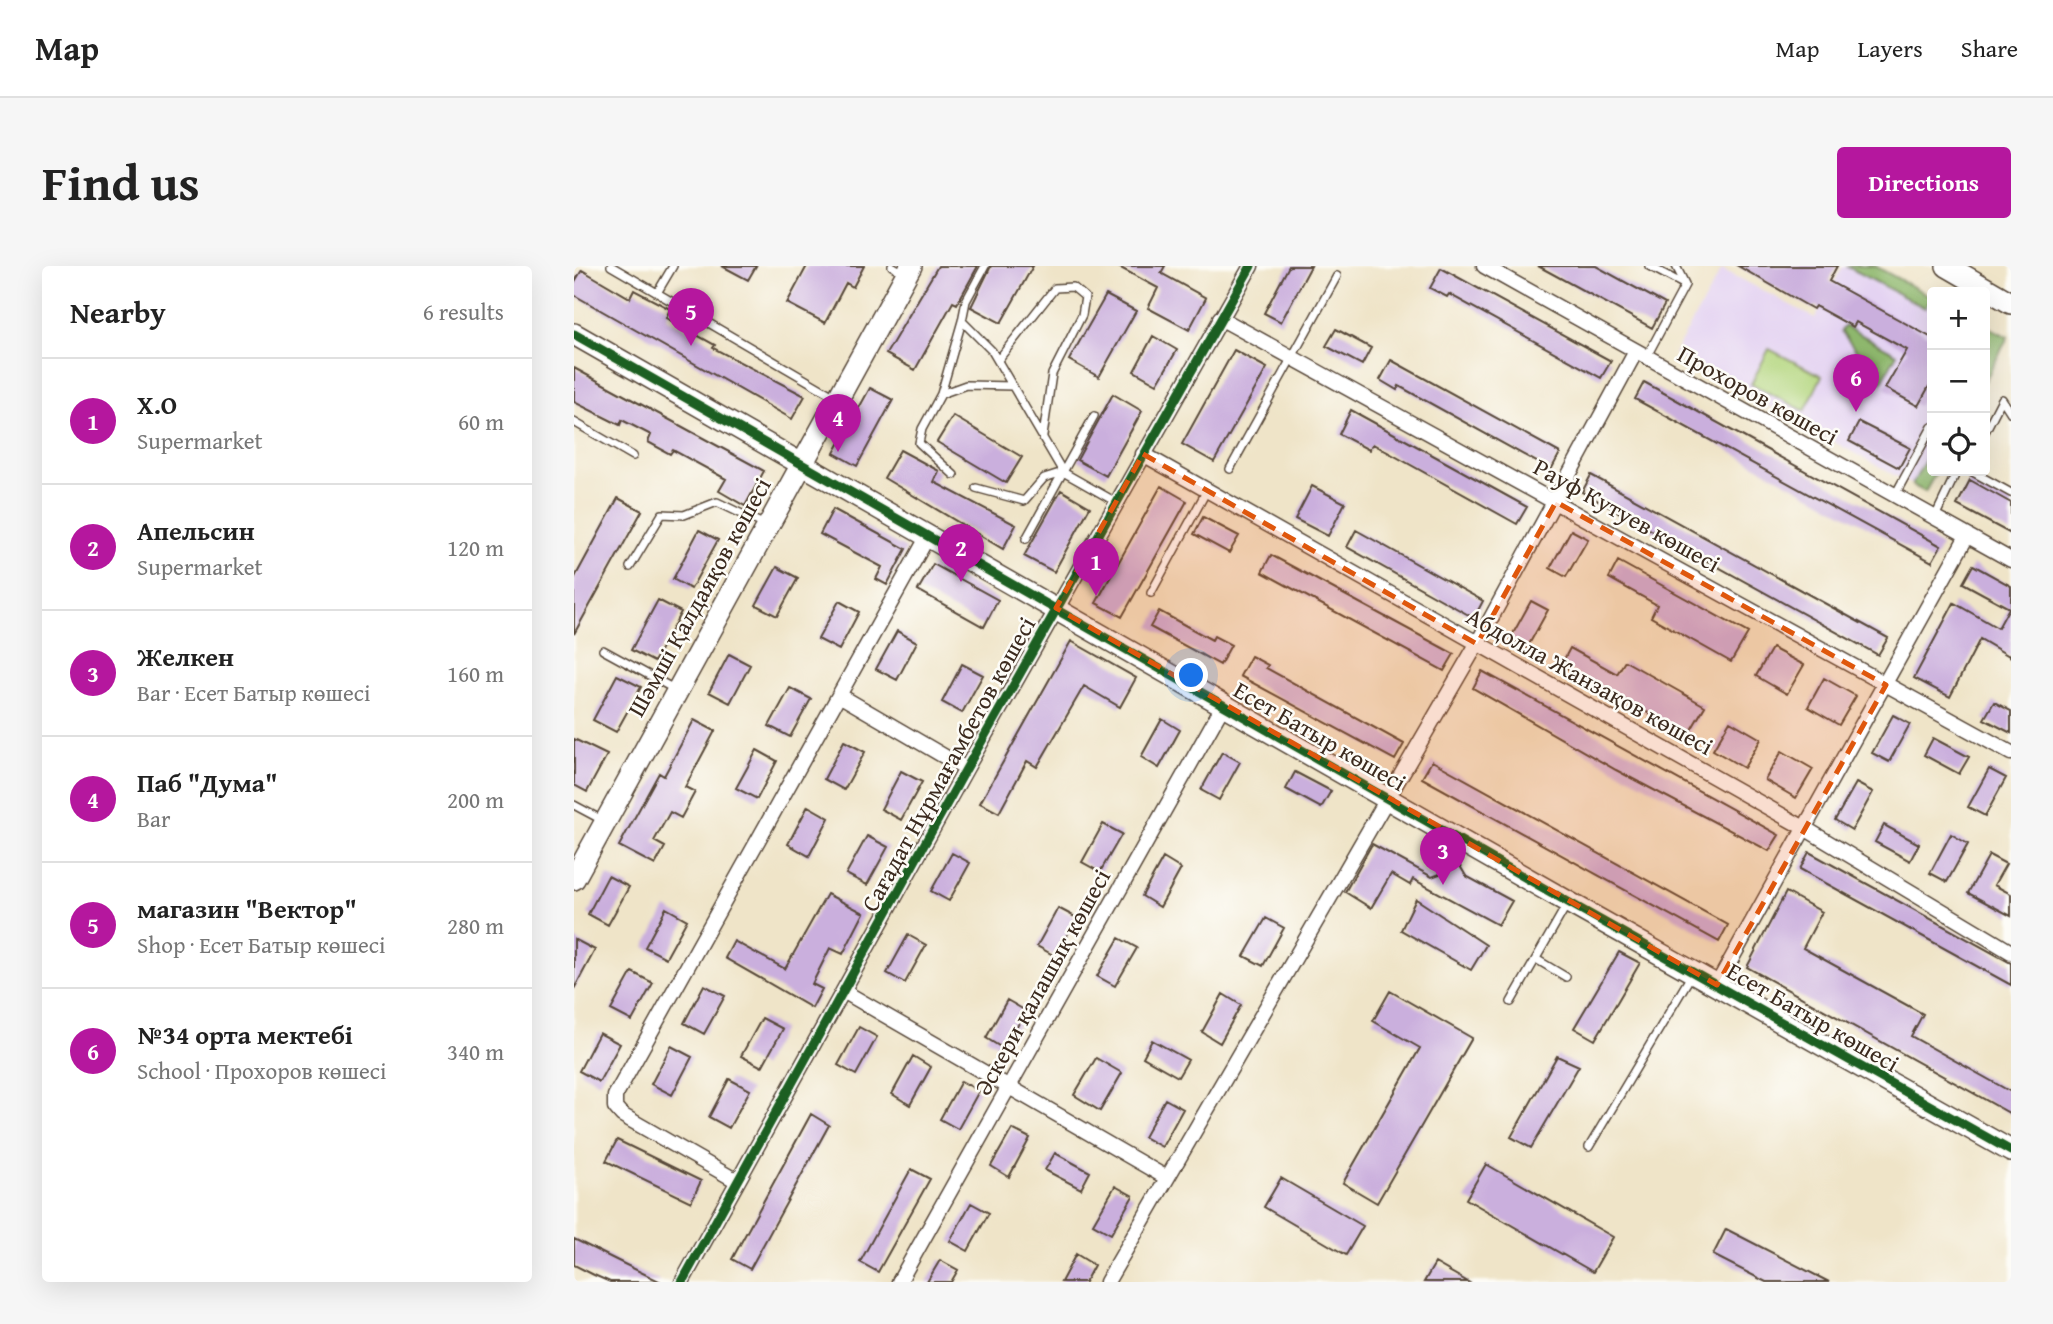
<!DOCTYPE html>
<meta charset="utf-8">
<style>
:root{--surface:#fff;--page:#f6f6f6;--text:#222;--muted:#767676;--line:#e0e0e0;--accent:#b5179e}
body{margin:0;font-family:"Gentium Book Plus",serif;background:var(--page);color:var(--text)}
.controls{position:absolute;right:21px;top:21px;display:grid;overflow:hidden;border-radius:7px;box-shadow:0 7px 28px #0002}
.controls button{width:63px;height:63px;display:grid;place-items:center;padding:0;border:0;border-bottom:2px solid var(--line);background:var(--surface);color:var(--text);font:35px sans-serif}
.you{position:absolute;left:618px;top:410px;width:24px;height:24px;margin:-18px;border:5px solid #fff;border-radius:50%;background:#1a73e8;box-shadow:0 0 0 10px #1a73e833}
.badge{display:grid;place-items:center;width:46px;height:46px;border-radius:50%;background:var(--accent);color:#fff;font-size:23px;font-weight:700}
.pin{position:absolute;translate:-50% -58px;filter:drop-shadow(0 2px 4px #0008)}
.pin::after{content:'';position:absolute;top:37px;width:24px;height:21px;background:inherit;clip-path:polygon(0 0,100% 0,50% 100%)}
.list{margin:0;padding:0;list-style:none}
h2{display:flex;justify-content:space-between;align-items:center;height:91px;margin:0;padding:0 28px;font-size:30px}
h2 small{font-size:23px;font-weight:400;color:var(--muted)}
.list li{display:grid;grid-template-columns:46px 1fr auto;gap:21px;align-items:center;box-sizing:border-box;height:126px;padding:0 28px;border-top:2px solid var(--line)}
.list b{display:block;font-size:26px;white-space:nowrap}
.list p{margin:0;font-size:23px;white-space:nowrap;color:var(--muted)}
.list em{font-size:23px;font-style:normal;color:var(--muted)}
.icon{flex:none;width:38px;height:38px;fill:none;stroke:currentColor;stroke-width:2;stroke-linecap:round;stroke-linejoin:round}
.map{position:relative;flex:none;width:1437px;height:1016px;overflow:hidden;border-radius:7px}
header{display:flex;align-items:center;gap:42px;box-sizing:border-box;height:98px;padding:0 35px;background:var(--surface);border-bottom:2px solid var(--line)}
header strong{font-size:33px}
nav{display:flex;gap:38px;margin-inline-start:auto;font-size:24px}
.intro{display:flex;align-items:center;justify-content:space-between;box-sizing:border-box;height:168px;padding:0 42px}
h1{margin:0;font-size:49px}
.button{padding:18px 32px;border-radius:7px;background:var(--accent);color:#fff;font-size:24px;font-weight:700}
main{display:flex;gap:42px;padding:0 42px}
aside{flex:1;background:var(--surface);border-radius:7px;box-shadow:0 7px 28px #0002}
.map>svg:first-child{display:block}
.built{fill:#e4d3f2}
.green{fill:#b3d67e;stroke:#77804e;stroke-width:2}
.forest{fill:#8eb76d;stroke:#647046;stroke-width:2}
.building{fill:#caafdd}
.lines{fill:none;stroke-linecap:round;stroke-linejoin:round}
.lane-casing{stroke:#564638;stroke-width:10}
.street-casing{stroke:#564638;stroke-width:17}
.secondary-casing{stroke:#564638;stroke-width:24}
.lane{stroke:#fff;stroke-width:7}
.street{stroke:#fff;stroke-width:14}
.secondary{stroke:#fff;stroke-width:21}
.cycleway-casing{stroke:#fdfcf7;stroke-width:13}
.cycleway{stroke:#1b5e20;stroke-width:9}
.marked{fill:#df570d;fill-opacity:0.2;stroke:#df570d;stroke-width:5;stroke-dasharray:14 9;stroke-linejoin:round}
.labels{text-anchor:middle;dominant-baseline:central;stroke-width:5;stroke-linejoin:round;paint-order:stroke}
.street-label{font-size:24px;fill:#3b2a1e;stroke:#fdfcf7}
</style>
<header>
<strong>Map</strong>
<nav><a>Map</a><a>Layers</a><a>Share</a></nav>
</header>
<div class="intro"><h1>Find us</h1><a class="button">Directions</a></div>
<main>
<aside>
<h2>Nearby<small>6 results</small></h2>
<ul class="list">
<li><span class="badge">1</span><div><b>X.O</b><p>Supermarket</p></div><em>60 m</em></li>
<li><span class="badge">2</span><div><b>Апельсин</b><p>Supermarket</p></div><em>120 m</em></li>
<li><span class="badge">3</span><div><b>Желкен</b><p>Bar · Есет Батыр көшесі</p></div><em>160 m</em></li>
<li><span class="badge">4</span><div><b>Паб &quot;Дума&quot;</b><p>Bar</p></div><em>200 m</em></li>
<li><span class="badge">5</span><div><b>магазин &quot;Вектор&quot;</b><p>Shop · Есет Батыр көшесі</p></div><em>280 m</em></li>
<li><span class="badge">6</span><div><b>№34 орта мектебі</b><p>School · Прохоров көшесі</p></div><em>340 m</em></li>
</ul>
</aside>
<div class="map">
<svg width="1437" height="1016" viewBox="0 0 1437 1016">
<rect width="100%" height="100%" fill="#fdfcf7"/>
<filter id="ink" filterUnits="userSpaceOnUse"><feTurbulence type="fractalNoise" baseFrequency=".0143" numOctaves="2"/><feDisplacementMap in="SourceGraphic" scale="14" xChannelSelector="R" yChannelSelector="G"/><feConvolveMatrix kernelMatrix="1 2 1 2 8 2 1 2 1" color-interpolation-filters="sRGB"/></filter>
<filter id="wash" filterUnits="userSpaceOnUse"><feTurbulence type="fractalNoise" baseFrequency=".00686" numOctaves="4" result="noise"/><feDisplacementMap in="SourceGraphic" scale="28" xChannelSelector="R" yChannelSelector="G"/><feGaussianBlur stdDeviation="1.57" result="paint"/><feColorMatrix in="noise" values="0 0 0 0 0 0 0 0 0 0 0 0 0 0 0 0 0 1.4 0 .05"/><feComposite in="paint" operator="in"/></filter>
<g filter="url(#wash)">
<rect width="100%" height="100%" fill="#efe4c8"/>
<path class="built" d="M1269,0h32l57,31v174h5l-12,21 -251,-138 48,-85 93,49z"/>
<path class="green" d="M1195,83l53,27 -17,35 -54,-27z"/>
<path class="forest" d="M1272,0h29l57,31 -7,11z
M1411,59l23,12 -23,44v-31l4,-7 -4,-3z
M1271,60l52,28 -16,29 -40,-52z
M1358,181v24h5l-12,21 -13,-7z"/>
<g id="blocks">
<path class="building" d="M148,0h34l-8,14z
M233,0h57l-11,21 -7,-4 -21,40 -38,-20z
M364,0h40l-21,38 -4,-2 -38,68 -29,-16z
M417,0h42l-32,57 -30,-16z
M543,0h48l-4,7 45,25 -17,32 -41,-22 10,-20z
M715,0h22l-30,56 -17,-9z
M964,0h58l69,38 -13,24z
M1164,0h99l-8,15 103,57v43l-14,25 -33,-18 22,-38 -51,-28 -3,5 -38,-21 -2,3z
M867,2l170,93 -10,17 -152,-84 -2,3 -17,-9z
M8,4l48,28 4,-8 36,19 -4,9 49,27 -2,3 92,48 -13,23 -218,-124v-12z
M532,29l30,16 -37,66 -30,-17z
M762,63l35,19 -9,17 -36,-19z
M579,70l24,14 -20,34 -23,-13z
M660,84l33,18 -53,94 -32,-18z
M817,94l169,93 -9,17 -152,-84 -2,4 -17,-10z
M0,102l190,103 -19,35 -26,-15 7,-12 -53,-29 -3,4 -22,-12 3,-7 -29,-15 -2,5 -46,-23z
M1070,116l297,164 -9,16 -297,-163z
M296,122l23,12 -36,66 -23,-13z
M539,128l29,17 -36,65 -29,-16z
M777,144l176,97 -10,17 -144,-80 -4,6 -30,-16z
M379,150l69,41 -16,26 -69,-41z
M1285,156l51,26 -11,20 -50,-27z
M326,184l39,21 -5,11 82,43 -13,24 -119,-71z
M1017,209l297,163 -10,17 -296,-163z
M1396,214l41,23v31l-54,-29z
M587,220l26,15 -65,116 -26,-14z
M738,220l33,17 -17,33 -33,-17z
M487,224l29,17 -36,65 -30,-16z
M44,232l24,13 -68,123v-55z
M259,243l73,40 -19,36 -11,-6 6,-12 -62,-33z
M629,251l36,19 -10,17 -35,-19z
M125,264l19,10 -27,49 -18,-10z
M782,264l127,71 -9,17 -127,-71z
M997,264l17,9 -22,38 -16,-9z
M697,289l183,99 -10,17 -182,-99z
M1044,295l130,72 -17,29 -80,-45 6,-12 -48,-27z
M359,298l65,36 -14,27 -66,-37z
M1399,299l38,21v71l-31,-18 -30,58 -36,-19 40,-75 44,25 11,-20 -46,-25z
M203,301l21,11 -21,38 -21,-11z
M84,334l23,12 -27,50 -23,-12z
M265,335l20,11 -20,38 -21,-11z
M957,335l17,9 -21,38 -17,-9z
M585,345l53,29 2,-4 17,9 -11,20 -70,-38z
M323,365l20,11 -20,38 -21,-11z
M497,375l65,37 -16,29 -36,-21 -47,81 -10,-6 -28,52 -19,-10z
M996,382l47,26 8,-13 80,45 -17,29 -127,-70z
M1198,382l32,17 -17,29 -31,-18z
M155,388l21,11 -20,38 -21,-11z
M677,390l17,9 -2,3 138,76 -9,16 -155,-84z
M388,398l21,11 -21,38 -20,-11z
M908,405l297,164 -10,16 -153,-81 -143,-82z
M43,409l24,12 -25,45 -23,-12z
M1250,412l32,18 -17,29 -31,-18z
M216,422l21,11 -21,38 -21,-11z
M1420,436l17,9v22l-27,-14z
M1319,449l17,9 -21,38 -17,-9z
M588,453l18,11 -21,38 -18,-11z
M120,454l21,11 -30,56 10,5 -14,26 -11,-6 -16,29 11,6 -10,18 -36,-19 40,-73 5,3z
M1156,455l31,18 -17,29 -31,-18z
M1359,472l36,19 -10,17 -35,-19z
M0,473l33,16 -20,37 -13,-7z
M270,475l21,11 -21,38 -20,-11z
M183,484l20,11 -20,38 -21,-11z
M1208,485l31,18 -17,29 -31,-18z
M648,486l18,10 -21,38 -18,-10z
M858,495l296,164 -9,17 -297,-164z
M1415,503l17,9 -21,38 -17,-9z
M327,505l21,11 -21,38 -20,-11z
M721,506l36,19 -10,17 -35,-19z
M1282,517l17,9 -21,38 -17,-10z
M234,540l21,12 -20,38 -21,-12z
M529,558l19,10 -22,38 -18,-10z
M1310,559l35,19 -9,17 -35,-19z
M1377,568l17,10 -21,38 -17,-9z
M293,570l21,11 -21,38 -21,-11z
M798,578l60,33 8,-3 8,-9 12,1 6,10 46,25 -14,24 -85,-46 -3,6 -19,-11 -20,34 -26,-16z
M1235,586l202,111v22l-211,-116z
M378,587l18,10 -21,38 -18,-10z
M1415,589l17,9 -12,21 17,9v22l-43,-23z
M589,592l18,11 -21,38 -18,-11z
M34,610l21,11 -21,38 -20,-11z
M1212,626l36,20 -19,36 120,66 -12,22 100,56v22l-264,-147z
M253,628l37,19 -21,41 -13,-6 -18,36 10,5 -10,19 -87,-50 9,-17 51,28z
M842,633l70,46 -15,25 -70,-40z
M92,642l21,12 -21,38 -21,-11z
M484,642l19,10 -22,38 -18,-10z
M692,652l18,10 -21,38 -19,-10z
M334,669l18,10 -21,38 -18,-10z
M545,672l18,10 -22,38 -18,-10z
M0,673l21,11 -21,39z
M1045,686l21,11 -45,77 -21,-12z
M58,706l21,11 -21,38 -21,-11z
M130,719l21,11 -21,38 -20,-11z
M816,725l82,47 -95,165 -34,-20 77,-135 -47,-27z
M649,728l18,11 -21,38 -18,-11z
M433,734l19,11 -22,38 -18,-11z
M188,752l21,11 -21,38 -21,-11z
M285,761l18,10 -21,38 -18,-10z
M25,767l21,11 -21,38 -20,-11z
M578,774l36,20 -10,17 -35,-20z
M97,780l21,11 -20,38 -21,-11z
M339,790l18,11 -21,38 -18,-11z
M983,790l22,10 -48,82 -20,-11z
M522,792l26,15 -22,38 -26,-16z
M155,813l21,11 -21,38 -20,-11z
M387,815l18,10 -21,38 -18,-10z
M591,833l18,10 -21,38 -18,-10z
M237,848l18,11 -79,144 -18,-10z
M438,863l18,9 -21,39 -18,-11z
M43,874l84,41 -10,21 -85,-41z
M481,887l35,19 -9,17 -36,-19z
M912,898l127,73 -20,35 -127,-73z
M337,903l19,10 -52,93 -18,-10z
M707,912l82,48 -17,29 -82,-48z
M541,920l18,10 -22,38 -18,-10z
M397,937l18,10 -21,38 -18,-10z
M1152,963l103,53h-63l-53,-27z
M0,973l42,21 45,22h-51l-16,-7 -20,-10z
M502,988l18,11 -9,17h-24z
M366,994l18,10 -7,12h-24z
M861,997l33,19h-44z"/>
</g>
</g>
<g filter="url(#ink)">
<use href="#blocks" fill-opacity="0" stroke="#564638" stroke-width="2"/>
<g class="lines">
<defs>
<path id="lane" d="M37,0l226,132
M318,0l14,8
M411,0l-19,35 -4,20 30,30 71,121
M1102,0l9,18
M83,27l16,-27
M1073,90l38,-71 -36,-19
M424,94l57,-72 18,-1 12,10 -3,18 -30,59 -9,62
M367,128l21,-73
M0,156l59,34
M1411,166l17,-33 9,14
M656,203l107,-193
M1397,205l40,22
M380,209l-35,-32 3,-14 19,-35 25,-9 47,1
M402,222l48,13 20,-23 19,-6 53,30
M1321,229l37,-68
M1361,251l22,-46
M452,273l68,-123
M56,301l32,-53 22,1 33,-13 50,24
M577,327l55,-101
M29,384l73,40
M0,539l30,16
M962,693l30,18
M937,736l55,-96
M1015,881l103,-173"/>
<path id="street" d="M910,0l527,294
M646,52l791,435
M569,188l663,375 205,123
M265,429l127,74
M1143,719l250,-449
M269,725l324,187
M163,915l-115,-66 -7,-8v-11l313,-560
M108,1016l284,-513 285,-503
M325,1016l325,-578
M533,1016l370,-638 158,-291"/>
<path id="secondary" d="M1373,0l64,37
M0,68l994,568 443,249
M0,613l337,-613"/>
</defs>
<use href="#lane" class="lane-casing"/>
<use href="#street" class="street-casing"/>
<use href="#secondary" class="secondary-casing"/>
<use href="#lane" class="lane"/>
<use href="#street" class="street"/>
<use href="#secondary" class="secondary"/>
<defs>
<path id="cycleway" d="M0,68l994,568 443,249
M108,1016l284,-513 285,-503"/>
</defs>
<use href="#cycleway" class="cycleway-casing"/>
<use href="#cycleway" class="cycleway"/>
</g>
</g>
<path class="marked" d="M569,188l334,190 79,-142 330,183 -169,300 -661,-377z"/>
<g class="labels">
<g class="street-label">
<text transform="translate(1184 129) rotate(29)">Прохоров көшесі</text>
<text transform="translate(1053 249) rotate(29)">Рауф Кутуев көшесі</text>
<text transform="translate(125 331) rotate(-61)">Шәмші Қалдаяқов көшесі</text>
<text transform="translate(1016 415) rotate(29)">Абдолла Жанзақов көшесі</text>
<text transform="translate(746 470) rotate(30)">Есет Батыр көшесі</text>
<text transform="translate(374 498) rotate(-61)">Сағадат Нұрмағамбетов көшесі</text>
<text transform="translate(468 716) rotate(-61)">Әскери қалашық көшесі</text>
<text transform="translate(1239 751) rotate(30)">Есет Батыр көшесі</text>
</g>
</g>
</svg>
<div class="controls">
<button>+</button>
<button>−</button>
<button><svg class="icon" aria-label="locate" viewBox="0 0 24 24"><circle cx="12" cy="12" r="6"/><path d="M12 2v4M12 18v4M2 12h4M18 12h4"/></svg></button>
</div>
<div class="you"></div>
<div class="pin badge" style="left:522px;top:330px">1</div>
<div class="pin badge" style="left:387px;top:316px">2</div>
<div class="pin badge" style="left:869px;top:619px">3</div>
<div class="pin badge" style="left:264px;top:186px">4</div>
<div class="pin badge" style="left:117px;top:80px">5</div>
<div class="pin badge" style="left:1282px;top:146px">6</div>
</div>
</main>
